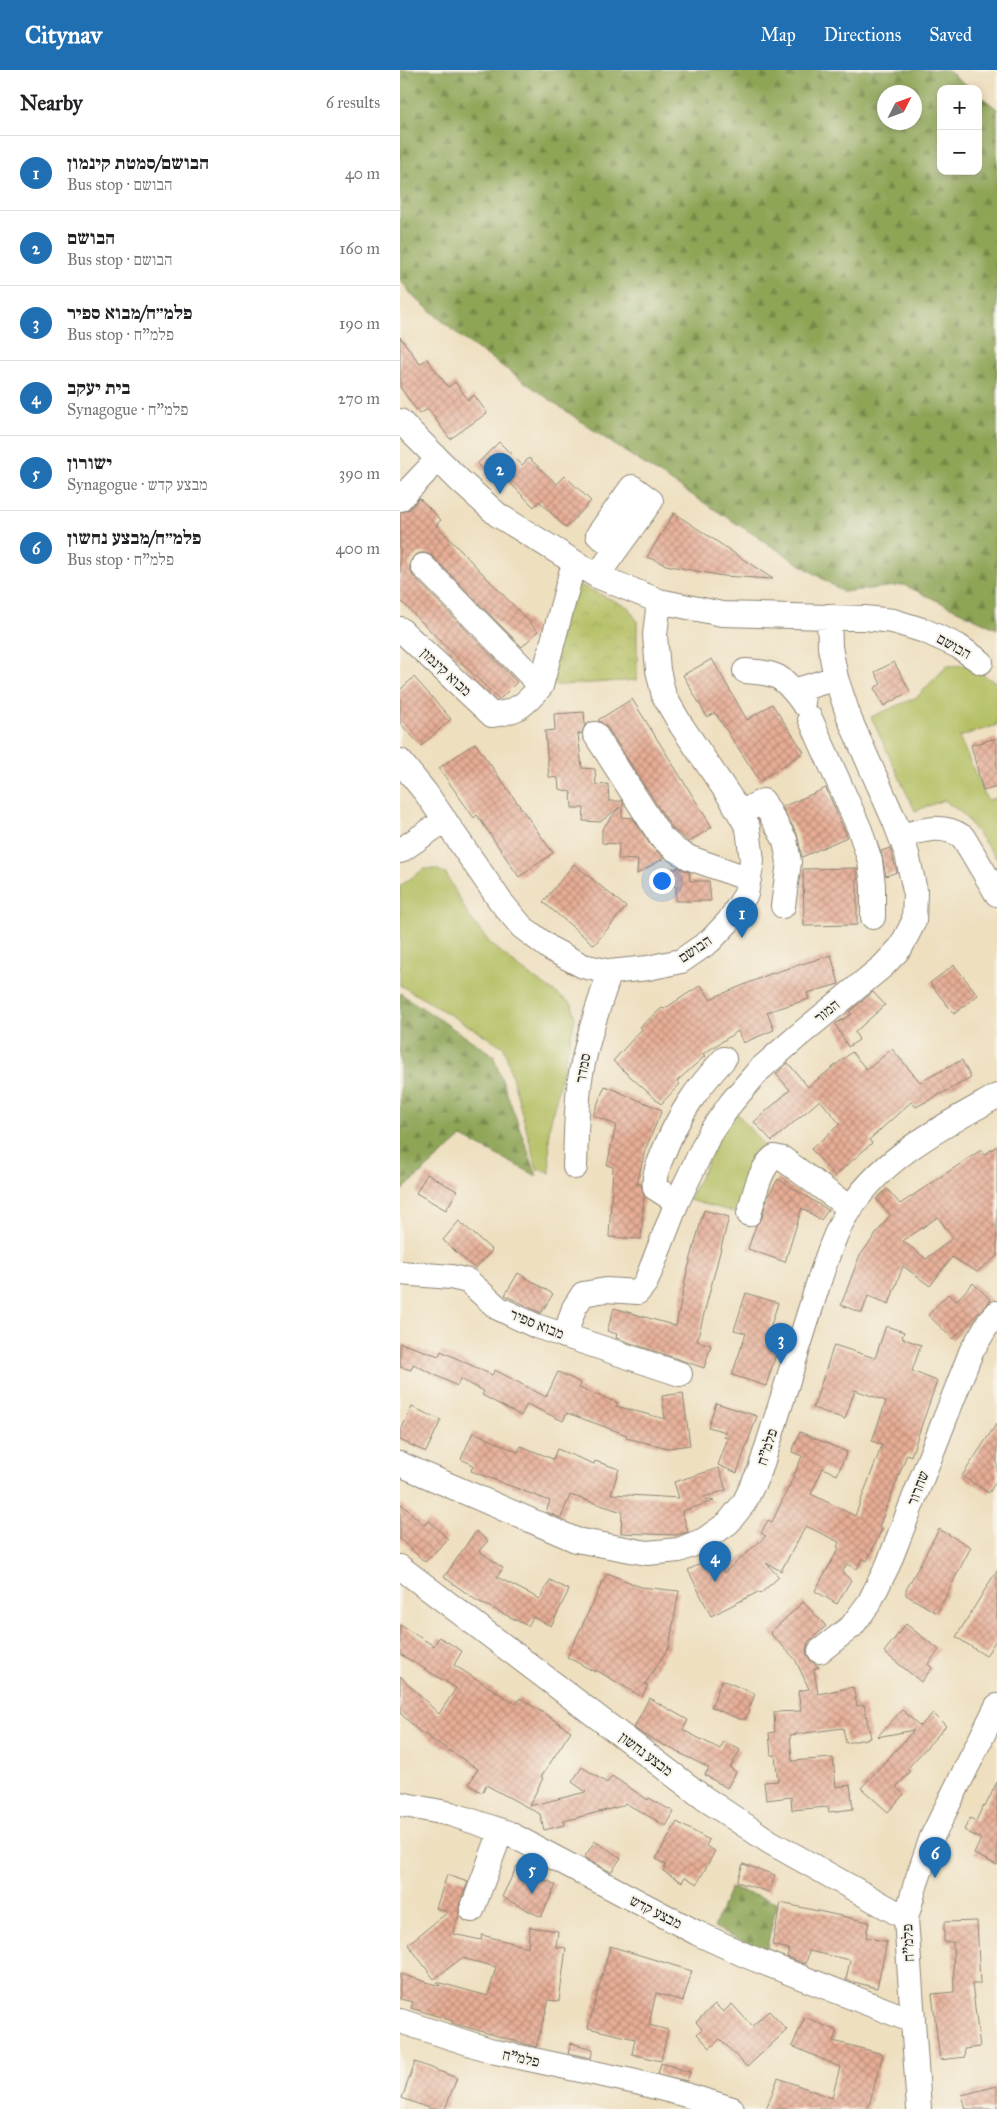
<!DOCTYPE html>
<meta charset="utf-8">
<style>
:root{--surface:#fff;--page:#f6f6f6;--text:#202124;--muted:#757577;--line:#e0e0e0;--accent:#1f6fb2}
body{margin:0;font-family:"IM FELL Great Primer","Frank Ruhl Libre",serif;background:var(--page);color:var(--text)}
.controls{position:absolute;right:15px;top:15px;display:grid;overflow:hidden;border-radius:10px;box-shadow:0 2px 8px #0003}
.controls button{width:45px;height:45px;display:grid;place-items:center;padding:0;border:0;border-bottom:1px solid var(--line);background:var(--surface);color:var(--text);font:25px sans-serif}
.compass{position:absolute;left:477px;top:15px;width:45px;height:45px;border-radius:50%;background:var(--surface);box-shadow:0 2px 8px #0003;rotate:48deg}
.you{position:absolute;left:261px;top:810px;width:18px;height:18px;margin:-12px;border:4px solid #fff;border-radius:50%;background:#1a73e8;box-shadow:0 0 0 8px #1a73e833}
.badge{display:grid;place-items:center;width:32px;height:32px;border-radius:50%;background:var(--accent);color:#fff;font-size:16px;font-weight:700}
.pin{position:absolute;translate:-50% -41px;filter:drop-shadow(0 1px 2px #0008)}
.pin::after{content:'';position:absolute;top:26px;width:18px;height:15px;background:inherit;clip-path:polygon(0 0,100% 0,50% 100%)}
.list{margin:0;padding:0;list-style:none}
h2{display:flex;justify-content:space-between;align-items:center;height:65px;margin:0;padding:0 20px;font-size:21px}
h2 small{font-size:16px;font-weight:400;color:var(--muted)}
.list li{display:grid;grid-template-columns:32px 1fr auto;gap:15px;align-items:center;box-sizing:border-box;height:75px;padding:0 20px;border-top:1px solid var(--line)}
.list b{display:block;font-size:19px;white-space:nowrap}
.list p{margin:0;font-size:16px;white-space:nowrap;color:var(--muted)}
.list em{font-size:16px;font-style:normal;color:var(--muted)}
.map{position:relative;flex:none;width:597px;height:2039px;overflow:hidden}
header{display:flex;align-items:center;gap:30px;box-sizing:border-box;height:70px;padding:0 25px;background:var(--accent);color:#fff}
header strong{font-size:24px}
nav{display:flex;gap:28px;margin-inline-start:auto;font-size:18px}
main{display:flex}
aside{flex:1;background:var(--surface)}
.map>svg:first-child{display:block}
.green{fill:#b3be60;stroke:#6f7446}
.forest{fill:url(#forest-firs);stroke:#5c6840;fill-rule:evenodd}
.park{fill:url(#park-crowns);stroke:#6f7446}
.building{fill:url(#building-cross-hatch);fill-rule:evenodd}
.lines{fill:none;stroke-linecap:round;stroke-linejoin:round}
.minor-casing{stroke:#8c8575;stroke-width:26}
.minor{stroke:#fff;stroke-width:24}
.labels{text-anchor:middle;dominant-baseline:central;stroke-width:4;stroke-linejoin:round;paint-order:stroke}
.street-label{font-size:15px;fill:#2b2b2b;stroke:#f7f3e8}
</style>
<header>
<strong>Citynav</strong>
<nav><a>Map</a><a>Directions</a><a>Saved</a></nav>
</header>
<main>
<aside>
<h2>Nearby<small>6 results</small></h2>
<ul class="list">
<li><span class="badge">1</span><div><b>הבושם/סמטת קינמון</b><p>Bus stop · הבושם</p></div><em>40 m</em></li>
<li><span class="badge">2</span><div><b>הבושם</b><p>Bus stop · הבושם</p></div><em>160 m</em></li>
<li><span class="badge">3</span><div><b>פלמ״ח/מבוא ספיר</b><p>Bus stop · פלמ&quot;ח</p></div><em>190 m</em></li>
<li><span class="badge">4</span><div><b>בית יעקב</b><p>Synagogue · פלמ&quot;ח</p></div><em>270 m</em></li>
<li><span class="badge">5</span><div><b>ישורון</b><p>Synagogue · מבצע קדש</p></div><em>390 m</em></li>
<li><span class="badge">6</span><div><b>פלמ״ח/מבצע נחשון</b><p>Bus stop · פלמ&quot;ח</p></div><em>400 m</em></li>
</ul>
</aside>
<div class="map">
<svg width="597" height="2039" viewBox="0 0 597 2039">
<defs>
<pattern id="forest-firs" width="22" height="20" patternUnits="userSpaceOnUse" patternTransform="scale(1.25)"><rect width="22" height="20" fill="#8ea556"/><path d="M5 1l3.5 6h-7zM16 11l3.5 6h-7z" fill="#748747"/></pattern>
<pattern id="park-crowns" width="20" height="18" patternUnits="userSpaceOnUse" patternTransform="scale(1.25)"><rect width="20" height="18" fill="#b3be60"/><path d="M2 6a3 3 0 1 1 6 0M12 15a3 3 0 1 1 6 0" fill="none" stroke="#9aa354"/></pattern>
<pattern id="building-cross-hatch" width="8" height="8" patternUnits="userSpaceOnUse" patternTransform="scale(1.25)"><rect width="8" height="8" fill="#e7ad95"/><path d="M0 0l8 8M0 8l8-8" fill="none" stroke="#bb8d7a"/></pattern>
</defs>
<rect width="100%" height="100%" fill="#f7f3e8"/>
<filter id="ink" filterUnits="userSpaceOnUse"><feTurbulence type="fractalNoise" baseFrequency=".02" numOctaves="2"/><feDisplacementMap in="SourceGraphic" scale="10" xChannelSelector="R" yChannelSelector="G"/><feConvolveMatrix kernelMatrix="1 2 1 2 8 2 1 2 1" color-interpolation-filters="sRGB"/></filter>
<filter id="wash" filterUnits="userSpaceOnUse"><feTurbulence type="fractalNoise" baseFrequency=".0096" numOctaves="4" result="noise"/><feDisplacementMap in="SourceGraphic" scale="20" xChannelSelector="R" yChannelSelector="G"/><feGaussianBlur stdDeviation="1.12" result="paint"/><feColorMatrix in="noise" values="0 0 0 0 0 0 0 0 0 0 0 0 0 0 0 0 0 1.4 0 .05"/><feComposite in="paint" operator="in"/></filter>
<g filter="url(#wash)">
<rect width="100%" height="100%" fill="#eedfbf"/>
<path class="green" d="M567,595l30,18v42l-38,12 28,63 10,-2v61l-34,-45 -19,-14 -29,11 -44,-94 46,-20 30,-31z
M24,799h12l10,5 22,41 22,28 28,24 54,37 3,14 -26,111 1,44 -13,-4 -33,-122 -104,-62v-99z
M337,1043l27,33 -13,20 -14,47 -48,-13 33,-68z"/>
<path class="forest" d="M0,0h547l25,19h-31v82h37v-77l19,15v520l-93,-44 -61,7 -227,-146 -154,-108 -50,-43 -12,-15zM484,22h30v30h-30z
M0,923l93,62 44,121 -75,-39 -62,55z
M330,1818l47,14 -11,50 -52,-25z"/>
<path class="park" d="M171,511l57,26 9,14v59l-89,6z"/>
<g id="blocks">
<path class="building" d="M0,267l20,27 7,-5 21,28 7,-5 13,18 6,-5 13,18 -37,26 -22,-30 -9,5 -19,-27z
M99,372l23,23 7,-7 28,26 8,-8 26,25 -25,27 -27,-27 -5,6 -26,-26 -6,7 -25,-24z
M19,428l22,22 -5,5 102,106 -16,16 -90,-91 -6,-3h-6l-6,3 -4,6v7l3,7 104,106 -18,18 -99,-100v-88l10,-3z
M274,443l99,66 -50,-3 -27,-5 -30,-6 -19,-8z
M312,589l35,61 25,-16 32,48 -44,29 -45,-68 -8,4 -24,-42z
M494,592l16,29 -26,15 -10,-18 7,-4 -6,-12z
M14,607l37,42 -30,27 -21,-23v-33z
M232,629l80,128 -23,15 -17,-14 -65,-101 -9,-7z
M184,642l1,13 -3,8 -4,1 4,34 13,1 1,16 12,-1 1,17h13l2,4 -2,1v11l11,1 17,27 14,13 -27,16 1,-14 -20,-1 1,-15 -17,-1v-14l18,-22 -20,15 -17,-1 1,-13h-12l-1,-16 -12,-3 -1,-11 -9,-1 -4,-46 10,-1 -1,-16z
M597,668v49l-14,4 -12,-46z
M75,673l78,110 -34,24 -42,-62 -3,3 -35,-50z
M426,718l21,49 -45,20 -5,-23 -15,-27z
M490,778l7,24 -11,4 -5,-25z
M174,794l52,43 -32,38 -51,-43z
M277,797l12,5 1,9h19l2,20h-35v-15h-20l-1,-16 22,-1z
M457,798v57l-53,1 -1,-57z
M431,885l8,29 -32,9 2,6 -42,13 7,18 -31,13 -5,-12 -35,23 2,2 -28,25 3,3 -19,20 -48,-43 29,-32 -2,-2 22,-19 2,1 37,-24 9,14 60,-25z
M554,895l24,30 -24,19 -24,-31z
M473,922l12,13 -30,27 4,8 -11,7 -13,-23 17,-10 -3,-2z
M492,979l28,33 42,-22 9,18 -55,29 -5,-5 -42,38 3,3 -37,33 -24,-27 29,-25 -20,-24 -48,41 -18,-19 36,-32 -14,-16 12,-11 20,24 44,-35 15,18z
M205,1016l57,24 -17,40 -8,34h4l3,12 -3,43 -32,-2 4,-70 -6,-2 9,-40 -23,-10z
M597,1076v110l-20,16 -25,-15 -22,29 -27,-20 -14,38 -21,-8 -6,17 -21,-8 18,-48 31,-42 -14,-16 11,-10 13,15 81,-54 3,5zM538,1147l15,21 -27,21 -23,-18z
M27,1104l30,17 -11,19 -30,-17z
M378,1109l50,31 -7,10 -19,-12 -17,54 -37,-13 8,-24 6,-7 6,-22z
M304,1140l25,7 -32,124 14,4 -7,23 -88,-30 1,-4 -10,-3 7,-23 62,18 10,-50z
M59,1151l33,29 -17,19 -32,-29z
M118,1203l35,21 -12,19 -36,-18z
M573,1213l18,17 -38,39 -25,-24 20,-21 8,7z
M346,1223l32,10 -13,41 13,4 -12,38 -34,-11 14,-42 -12,-3z
M486,1256l18,6 -2,6 19,7 -9,26 25,10 -26,75 -4,-2 -28,73 3,2 -15,32 -5,-3 -5,11 -10,-5 -5,8 9,8 -14,24 -22,-13 24,-43 -2,-1 2,-5 -33,-16 -25,45 -15,-8 13,14 -19,17 -2,-2 -47,24 -23,-46 27,-14 9,17 42,-37 -5,-3 7,-13 4,2 22,-46 8,-20 -10,-4 8,-20 47,20 -10,23 -14,-7 -12,26 44,22 27,-71 -10,-4 14,-40 -31,-11 -10,29 -32,-11 21,-63 41,13z
M0,1273l39,13 2,-5 51,24 3,-5 51,27 12,-25 23,11 -2,5 39,15 -2,3 49,13 -3,-23 21,-3 7,52 -22,3 -42,-10 1,-3 -60,-22 -4,8 -36,-17 -6,12 -39,-21 2,-4 -24,-12 -3,7 -44,-22 -2,6 -11,-3z
M316,1333l41,13 -20,57 -19,-8 10,-27 -4,-1 2,-5 -18,-5z
M12,1337l29,13 -15,32 -26,-12v-8z
M597,1353v57l-8,13 -27,-17z
M73,1362l45,20 3,-6 32,13 4,-10 37,15 1,-3 24,8 -8,25 68,4 -5,-16 45,-14 7,22 -22,7 1,2 9,2 -32,10 6,21 -12,3 -55,-2 1,-21 -52,-17 -9,23 -15,-6 4,-11 -79,-30 2,-6 -12,-6z
M0,1433l24,22 5,-4 19,18 -23,23 -25,-23z
M539,1459l32,18 -34,66 -31,-18v-5z
M76,1461l12,10 -9,10 24,17 -6,9 43,22 10,-19 19,10 -18,36 -18,-9 -5,9 -52,-26 -32,-23z
M597,1500v68l-11,18 -30,-19z
M207,1503l34,14 38,4 -10,56 -24,37 3,1 -6,12 -46,-27 -1,2 -28,-15z
M403,1532l23,24 -18,16 -2,10 4,8 9,7 -5,2 4,25 35,-7 4,19 7,-1 7,33 -25,5 -3,-15 -53,7 2,26 41,-3 3,29 14,-2 3,24 -24,3 -1,-5 -36,3 -1,-13 -25,3 -2,-18 14,-1 -3,-26h-4l-2,-22 6,-1 -1,-20 27,-1 -3,-20 11,-2 -14,-30 -25,-26z
M506,1554l33,26 -11,14 4,4 -11,14 -37,-30z
M0,1555l34,21 5,-9 23,14 -8,14 62,39 4,-6 51,33 -30,46 2,1 -14,28 57,-14 -14,-10 10,-15 25,16 5,-7 36,24 1,-2 25,14 -8,14 -41,-23 -3,3 -58,15 1,4 -21,5 -4,-16 -54,-29 -4,8 -13,-9 9,-15 -59,-38 -19,-18v-37l39,38 17,-26 -56,-34z
M322,1610l33,14 -10,25h-6l-28,-12z
M249,1628l39,22 -5,10 37,19 4,-8 16,9 -10,18 6,4 -9,16 -22,-13 4,-7 -65,-33 -10,-7z
M502,1640l18,16 13,-13 13,13 -39,43 3,3 -14,15 8,7 -16,18 -27,-24 53,-58 -37,7z
M597,1712v83l-23,-11 7,-15 -17,-9 6,-12 6,3 7,-15 2,1z
M277,1752l32,18 -3,6 9,5 -18,33 -12,-7 -3,5 -19,-11 3,-6 -10,-6z
M195,1771l26,17 -10,14 -27,-14z
M343,1794l32,11 -6,17 -32,-10z
M117,1796l39,19 -15,32 -39,-20z
M47,1805l21,7 -9,23v10l-6,19 28,6 1,-5 46,12 2,-20 28,4 -2,16 10,1 -7,53 -10,-1 -13,47 -84,-24 1,-2 -42,-13 2,-6 -13,-3v-25l40,12 -3,-4 51,14 8,-29 -34,-9 -28,21 -26,-35 40,-32 -12,-4z
M381,1833l88,19 -3,15 21,5 -10,46 -31,-8 4,-20 -41,-9 -3,13 -19,-7 2,-8 -17,-4z
M577,1851l3,63h-8l8,63 -16,2 1,8 -25,3 -8,-66 22,-2 -1,-50h-9v-20z
M210,1876l82,25 -9,30 -27,-8 -7,32 19,5 -7,31 -29,-7 3,-15 -47,-11z
M315,1934l8,8 9,-8 20,22 17,-15 18,19 -40,37 -27,-28 -10,9 -13,-14 5,-5 -6,-7z
M405,1947l32,14 -4,10 50,13 -15,55h-102l12,-31 54,20 8,-31 -48,-21z
M171,1973l22,6 -2,9 -23,-5z
M15,1992l42,16 -12,31h-14l-29,-11z
M261,1993l29,9 -3,9 -29,-7z
M597,2016v23h-31l-4,-14z"/>
</g>
</g>
<g filter="url(#ink)">
<use href="#blocks" fill-opacity="0" stroke="#8c8575" stroke-width="1"/>
<g class="lines">
<defs>
<path id="minor" d="M0,351l60,60 38,34 99,61 62,25 63,13 143,4 28,3 32,10 33,15 23,16
M0,429l37,-39
M23,496l118,120
M197,506l54,-75 -19,-14 -34,48 19,13
M0,559l92,86c25,-3 33,-10 49,-29l33,-124
M345,601c33,2 38,5 58,32
M394,621l42,-13
M410,648l50,112 10,31 3,24v32
M195,664l66,103 16,14 13,7 59,21
M0,691l26,32 75,109 21,25 29,22 32,17 27,6 38,-4 33,-7 29,-20 19,-20 17,-27 6,-33 -4,-33 -16,-28 -51,-75 -17,-29 -6,-26 -3,-35 4,-34
M340,743l23,-12 22,39 4,22 -6,44
M501,766c22,-6 41,-13 62,1l34,57
M0,781l45,-31
M175,1097c1,-29 1,-59 5,-88 6,-37 18,-72 30,-107
M277,1132l-22,-14c-2,-13 4,-24 9,-37 15,-37 33,-63 60,-92
M349,1144c5,-18 10,-45 25,-57l9,2 68,50
M0,1203l51,4 17,4 30,27 38,18 144,48
M165,1266l9,-28 9,-14 23,-4 32,2 8,-10 31,-80 33,-69 21,-30 28,-33 39,-34 85,-70 18,-19 13,-26 1,-30 -8,-37 -12,-32 -45,-102 -14,-42 -6,-31 -1,-31
M0,1394l176,76 71,13 32,-3 25,-10 24,-17 16,-20 16,-33 60,-192c7,-20 13,-41 24,-60 34,-59 96,-90 153,-122
M0,1497l304,231 66,44 136,76
M420,1581l32,-25 17,-23 19,-38 83,-213 18,-30 8,-9
M0,1734l51,10 57,19 189,100 50,23 166,65
M72,1840l29,-79
M0,1951l96,31 140,30 50,13 46,14
M519,2039l-13,-191 10,-35 16,-46 65,-131"/>
</defs>
<use href="#minor" class="minor-casing"/>
<use href="#minor" class="minor"/>
</g>
</g>
<g class="labels">
<g class="street-label">
<text transform="translate(554 576) rotate(29)">הבושם</text>
<text transform="translate(46 602) rotate(43)">מבוא קינמון</text>
<text transform="translate(295 879) rotate(-34)">הבושם</text>
<text transform="translate(427 941) rotate(-39)">המור</text>
<text transform="translate(183 998) rotate(-80)">סמדר</text>
<text transform="translate(137 1254) rotate(22)">מבוא ספיר</text>
<text transform="translate(367 1377) rotate(-72)">פלמ"ח</text>
<text transform="translate(518 1418) rotate(-69)">שחרור</text>
<text transform="translate(246 1684) rotate(37)">מבצע נחשון</text>
<text transform="translate(256 1842) rotate(27)">מבצע קדש</text>
<text transform="translate(508 1873) rotate(-93)">פלמ"ח</text>
<text transform="translate(121 1988) rotate(12)">פלמ"ח</text>
</g>
</g>
</svg>
<div class="controls">
<button>+</button>
<button>−</button>
</div>
<svg class="compass" viewBox="-18 -18 36 36"><path d="M0-13l5 13h-10z" fill="#e53935"/><path d="M0 13l5-13h-10z" fill="#757577"/></svg>
<div class="you"></div>
<div class="pin badge" style="left:342px;top:868px">1</div>
<div class="pin badge" style="left:100px;top:424px">2</div>
<div class="pin badge" style="left:381px;top:1294px">3</div>
<div class="pin badge" style="left:315px;top:1512px">4</div>
<div class="pin badge" style="left:132px;top:1824px">5</div>
<div class="pin badge" style="left:535px;top:1808px">6</div>
</div>
</main>
